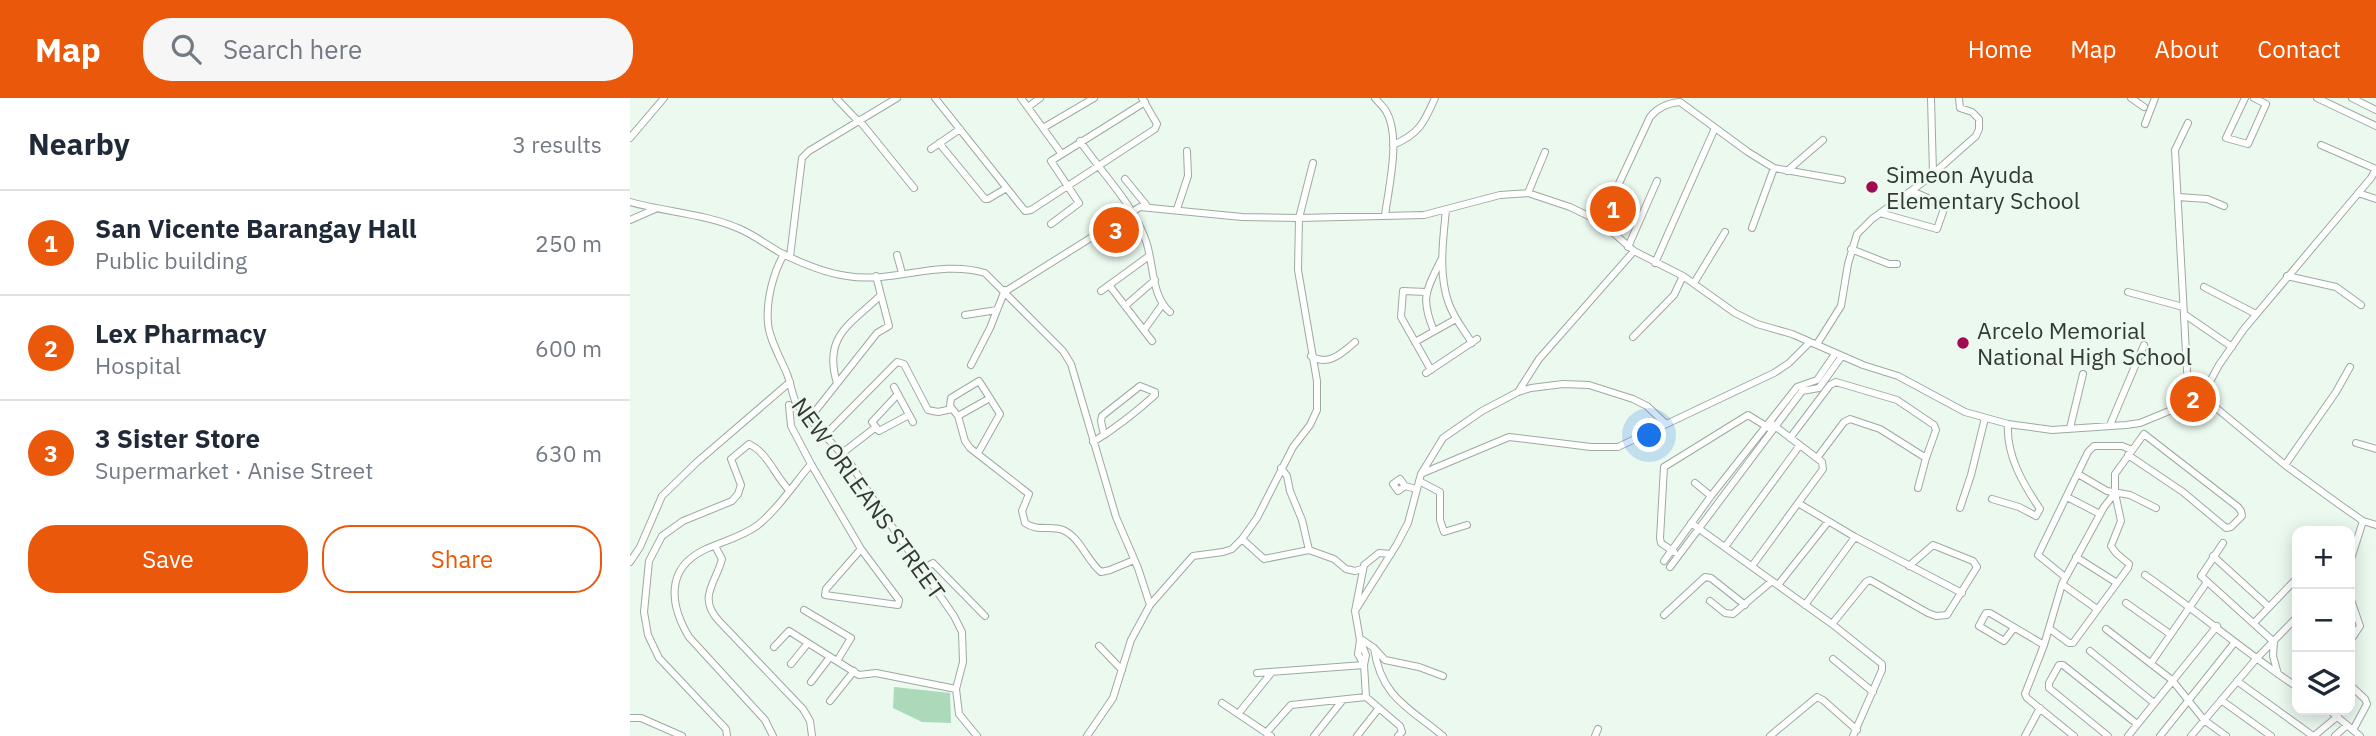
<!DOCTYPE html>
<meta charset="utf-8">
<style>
:root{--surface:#fff;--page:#f6f6f7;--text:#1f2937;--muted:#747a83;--line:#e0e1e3;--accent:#ea580c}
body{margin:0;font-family:"IBM Plex Sans",sans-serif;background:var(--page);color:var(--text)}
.controls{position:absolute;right:21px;bottom:21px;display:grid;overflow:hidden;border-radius:14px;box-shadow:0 4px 18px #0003}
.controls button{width:63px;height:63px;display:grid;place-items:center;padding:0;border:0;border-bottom:2px solid var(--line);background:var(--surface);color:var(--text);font:35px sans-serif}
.you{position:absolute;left:1020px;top:338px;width:24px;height:24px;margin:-18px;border:5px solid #fff;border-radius:50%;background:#1a73e8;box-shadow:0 0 0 10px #1a73e833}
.badge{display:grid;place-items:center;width:46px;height:46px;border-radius:50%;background:var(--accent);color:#fff;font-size:23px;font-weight:700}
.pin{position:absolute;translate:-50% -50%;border:4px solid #fff;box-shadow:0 2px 7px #0006}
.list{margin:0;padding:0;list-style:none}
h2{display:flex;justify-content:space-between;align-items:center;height:91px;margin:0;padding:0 28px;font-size:30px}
h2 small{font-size:23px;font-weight:400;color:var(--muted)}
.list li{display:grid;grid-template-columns:46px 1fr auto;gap:21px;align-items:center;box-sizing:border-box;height:105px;padding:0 28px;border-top:2px solid var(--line)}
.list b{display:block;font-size:26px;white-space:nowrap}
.list p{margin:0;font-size:23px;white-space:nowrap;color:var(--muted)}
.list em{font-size:23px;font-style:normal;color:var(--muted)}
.actions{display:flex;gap:14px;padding:21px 28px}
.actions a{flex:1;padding:16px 0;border:2px solid var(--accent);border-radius:28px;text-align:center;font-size:24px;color:var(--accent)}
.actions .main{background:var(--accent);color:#fff}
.icon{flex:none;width:38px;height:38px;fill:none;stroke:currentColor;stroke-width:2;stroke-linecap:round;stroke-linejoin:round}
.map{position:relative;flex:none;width:1746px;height:638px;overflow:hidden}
header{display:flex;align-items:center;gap:42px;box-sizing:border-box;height:98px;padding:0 35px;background:var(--accent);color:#fff}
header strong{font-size:33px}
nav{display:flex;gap:38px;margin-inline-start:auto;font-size:24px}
.search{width:490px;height:63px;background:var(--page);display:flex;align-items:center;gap:18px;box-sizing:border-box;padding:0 24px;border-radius:28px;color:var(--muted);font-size:26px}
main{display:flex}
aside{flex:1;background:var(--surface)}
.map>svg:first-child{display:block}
.green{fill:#abd9b9}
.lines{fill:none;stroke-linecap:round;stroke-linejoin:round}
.minor-casing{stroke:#9daaa0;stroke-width:8}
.minor{stroke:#fff;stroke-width:6}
.poi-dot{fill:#a00b51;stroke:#ebf9ef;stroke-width:2.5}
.labels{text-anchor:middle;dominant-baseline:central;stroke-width:5;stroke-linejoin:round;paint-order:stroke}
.poi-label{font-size:23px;fill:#323834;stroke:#ebf9ef;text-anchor:start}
.street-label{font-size:23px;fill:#323834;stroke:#ebf9ef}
</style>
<header>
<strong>Map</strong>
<div class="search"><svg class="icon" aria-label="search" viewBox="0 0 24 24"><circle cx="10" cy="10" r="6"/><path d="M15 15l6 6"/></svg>Search here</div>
<nav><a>Home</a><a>Map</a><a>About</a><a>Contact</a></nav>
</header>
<main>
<aside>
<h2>Nearby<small>3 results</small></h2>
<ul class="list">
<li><span class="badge">1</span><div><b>San Vicente Barangay Hall</b><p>Public building</p></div><em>250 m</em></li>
<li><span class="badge">2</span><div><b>Lex Pharmacy</b><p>Hospital</p></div><em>600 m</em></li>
<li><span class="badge">3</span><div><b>3 Sister Store</b><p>Supermarket · Anise Street</p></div><em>630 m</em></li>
</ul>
<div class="actions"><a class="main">Save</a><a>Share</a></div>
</aside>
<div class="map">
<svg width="1746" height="638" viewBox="0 0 1746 638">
<rect width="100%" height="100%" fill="#ebf9ef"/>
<path class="green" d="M264,589l56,6 1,30 -29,-1 -29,-14z"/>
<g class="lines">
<defs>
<path id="minor" d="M206,0l22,23
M305,0l90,113 6,-1 124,-81 2,-5 -15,-26
M391,0l40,55
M745,0c3,4 8,8 11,13 15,25 3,75 -1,104
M1301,0l2,75
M1501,0l13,9
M1615,0l-19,40 22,6 18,-40 -12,-6
M1687,0l59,28
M1722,0l24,12
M398,9l12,-9
M229,22l55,68
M1558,25l-13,27 12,221 1,5 19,10
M1515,26l10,-26
M413,30l51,-30
M0,40l34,-40
M450,43c23,34 53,62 66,100 8,23 5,55 24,71
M309,45l46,56h3l17,-10
M763,47c26,-11 31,-22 42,-47
M1691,47l55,24
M301,51l29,-20
M1157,73l36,-31
M495,81l22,27
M898,95l17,-41
M1728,95l18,6
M1548,99l29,2 17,7
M0,104c35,10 77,12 110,27 14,6 27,16 41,24 20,10 44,20 66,23 46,8 92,-17 138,-3l78,78 8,13 45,153 22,51 12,37
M547,111l11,-33 -1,-25
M816,112c-3,30 -8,65 3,94 5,14 15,26 23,39
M1250,115l57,16 8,-23 -33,-15
M0,122l25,-11
M971,124l49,-105c8,-10 17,-14 30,-15l68,50 26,16 68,12
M421,126l28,-21 -28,-42 94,-59
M1122,130l22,-60
M998,149l29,-66
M1221,151l38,15h8
M154,156c-11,19 -18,47 -16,69 1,16 13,36 19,51 4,10 5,21 10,31l53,58 23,36 81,117 8,16 1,30 -7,27 3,25 18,22
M267,157l5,18
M160,159l12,-99 7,-7 88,-53
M1025,165l60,-135
M1657,178l49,11 25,18
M1064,185l31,-51
M479,187l43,56
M1574,189l52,27
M376,193l134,-84 102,10 57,1 125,-3 76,-20 28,-2 42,14 31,15 33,29 49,25 52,37 22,11 35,10 71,31 35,11 67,36 43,12 44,6 74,-5 14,-2 61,-25 18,-33 25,-36 127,-151 5,-9
M471,193l48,-35
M796,194l-23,-1 -2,26 30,53
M1498,194l55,15
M495,208l30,-26
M1554,216l48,33
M335,217l32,-5
M514,232l18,-25
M804,233c-14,-33 -8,-40 7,-71
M1003,239l41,-42 9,-19
M785,244l41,-23
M1187,246l24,-38 7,-42 9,-30 15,-15 54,-39 50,-44 3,-7v-10l-7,-7 -12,-4 -1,-10
M681,258c17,11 31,-3 44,-14
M341,267l19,-37 15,-38
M796,275l51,-34
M207,285c-14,-46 12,-58 43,-87
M264,289l19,35
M888,294l21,-33 95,-108
M1571,300l8,4 76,63 55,40 23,16 13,4
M159,307l2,21 20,38 50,85 38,51 -1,5 -73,-10 1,-6 35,-40
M328,318l32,-18
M179,321l68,-86 12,-7 -13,-50
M1480,327l34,-80
M246,329l-4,-5 26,-28
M1440,330l13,-54
M194,338l73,-74 7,2 24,46 10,2 14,-3
M1160,340l40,-53 6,-3 61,18 37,25 2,5 -10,28
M463,344c23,-14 42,-29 62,-47v-3l-15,-6 -38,30 -1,5 3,14
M1726,345l20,6
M348,355l22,-39 -21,-33 -28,17 -1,8 8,10 7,25 5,7 59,46 -7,17 3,12c13,9 25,2 38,7 17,7 24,31 38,42l9,-2 24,-10
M211,356l35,-27 3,4 30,-16
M1498,357l55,37 43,36 5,-1 11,-11 -1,-5 -3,-4 -94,-73
M1187,360l27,-36 6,-3 30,10 46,29 -8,30
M1655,367l51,-73 14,-25
M651,370l6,8 3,15 12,29 7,30
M793,375l86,-36 82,10h27l156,-74 15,-10 21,-21
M1448,376l29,17 23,4 26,13
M789,383l21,11v28l4,12 23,-7
M1065,385l16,13
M775,388l-7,5 -5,-7 7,-5 5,7 11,3
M1437,399l33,17
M1362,401l27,8 17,9 4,-7c-17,-25 -34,-54 -32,-85
M1168,405l57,34 107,56
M1330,410l11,-33 14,-57
M1061,425l141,101 50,40v6l-29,66
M612,441l22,20 45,-9 25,9 12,10 9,2 7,-2
M1593,445l-22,33 73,66 -1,14 5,18
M85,448l7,13c-6,24 -25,38 -3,62l84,88 7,12 2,15
M1095,449l75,-102
M1044,454l-13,-9 -1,-5 4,-71 84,-52 21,13
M761,456l-12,-1 -15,12 -9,46 5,29 6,15 -2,10 2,32 34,29 2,6 -4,4
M1583,458l56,51
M1446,459l41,26
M1034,463l47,-65 86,-109 20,-7 18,-26
M0,464l10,-15 22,-51 35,-34 93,-80
M1720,464l13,-41
M1122,468l71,-97 -1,-7 -50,-38
M1040,469l132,-176 17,-3 23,-32
M293,471l10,-6 52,53
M1515,477c52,36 100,77 152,112
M1435,479l-27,-22 50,-103 6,-6h28l10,4
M1432,486l35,25
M1148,487l50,-63
M1720,499l10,29 -10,15
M1080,503l15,12 8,1 39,-33
M1496,505l44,31
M1175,507l50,-68
M174,512l47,28 -14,23
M725,513l42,-67 11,-21 13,-49 22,-36 39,-27 36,-19 13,-4 32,-4 26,1 44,14 14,7 19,18
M1034,517l41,-38 6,1 34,27
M1624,525l43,-45
M1202,526l34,-42 4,-2 58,33 8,3 11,-1 30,-48 -4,-6 -40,-16 -24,21
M1384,530l-10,13 -25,-15 7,-13h4l54,32
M1420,531l19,14h4l55,-75 1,-4 -13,-11 -5,-7 10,-25 -6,-28v-19l29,-40
M1476,531l66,51 32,40 22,16
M731,541l13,9 11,12 34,7 24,9
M730,542l-2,14 6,11
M469,548l23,24
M144,549l15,-16 70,44 17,-2 80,16
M744,550c7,49 34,59 69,88
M1460,553l64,52
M1203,561l40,33
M1521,565l56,-81
M161,566l17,-21
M627,575l107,-8
M1607,583l76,55
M181,584l19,-25
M1720,587l15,14 2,5 -14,26
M1591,602l50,36
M200,603l24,-30
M592,605l49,33
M1699,612l31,26
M608,616l34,-42
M0,620h11l41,18
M636,635l25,-28 75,-8
M97,638l-1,-7 -67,-71 -11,-23 -4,-23 5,-51 13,-25 21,-15 49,-20 6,-7 3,-9 -10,-26 18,-15c19,9 26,32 40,46
M143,638l-8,-16 -76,-83c-19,-32 -24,-68 15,-87 17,-8 38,-13 54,-25 20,-16 36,-41 53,-61
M457,638l26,-38 18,-58 19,-35 43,-49 30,-4 9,-3 10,-10 15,-21 36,-71 17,-22 7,-15v-29l-19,-111 1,-52 14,-55
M684,638l28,-35
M727,638l22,-28
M965,638l3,-7
M1140,638l47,-39 6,3 34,30
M1395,638l15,-28
M1444,638l-47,-38 -2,-4 19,-49 18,-61 42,-77 11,-14
M1478,638l-59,-48v-5l10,-18h4l74,59
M1498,638l89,-110
M1530,638l75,-94
M1561,638l65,-77 41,-42
M1684,638l24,-20
M1705,638l12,-11"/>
</defs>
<use href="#minor" class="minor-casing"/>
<use href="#minor" class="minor"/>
</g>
<g class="poi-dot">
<circle cx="1242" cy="89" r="7"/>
<circle cx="1333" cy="245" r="7"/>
</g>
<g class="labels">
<g class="poi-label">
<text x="1256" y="76">Simeon Ayuda<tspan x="1256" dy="26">Elementary School</tspan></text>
<text x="1347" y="232">Arcelo Memorial<tspan x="1347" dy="26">National High School</tspan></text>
</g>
<g class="street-label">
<text transform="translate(239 400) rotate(54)">NEW ORLEANS STREET</text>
</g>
</g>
</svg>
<div class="controls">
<button>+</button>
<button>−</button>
<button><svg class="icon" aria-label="layers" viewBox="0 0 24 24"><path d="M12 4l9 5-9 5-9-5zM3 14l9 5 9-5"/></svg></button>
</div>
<div class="you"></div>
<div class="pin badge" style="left:983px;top:111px">1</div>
<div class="pin badge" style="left:1563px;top:301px">2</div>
<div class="pin badge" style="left:486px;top:132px">3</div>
</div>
</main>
